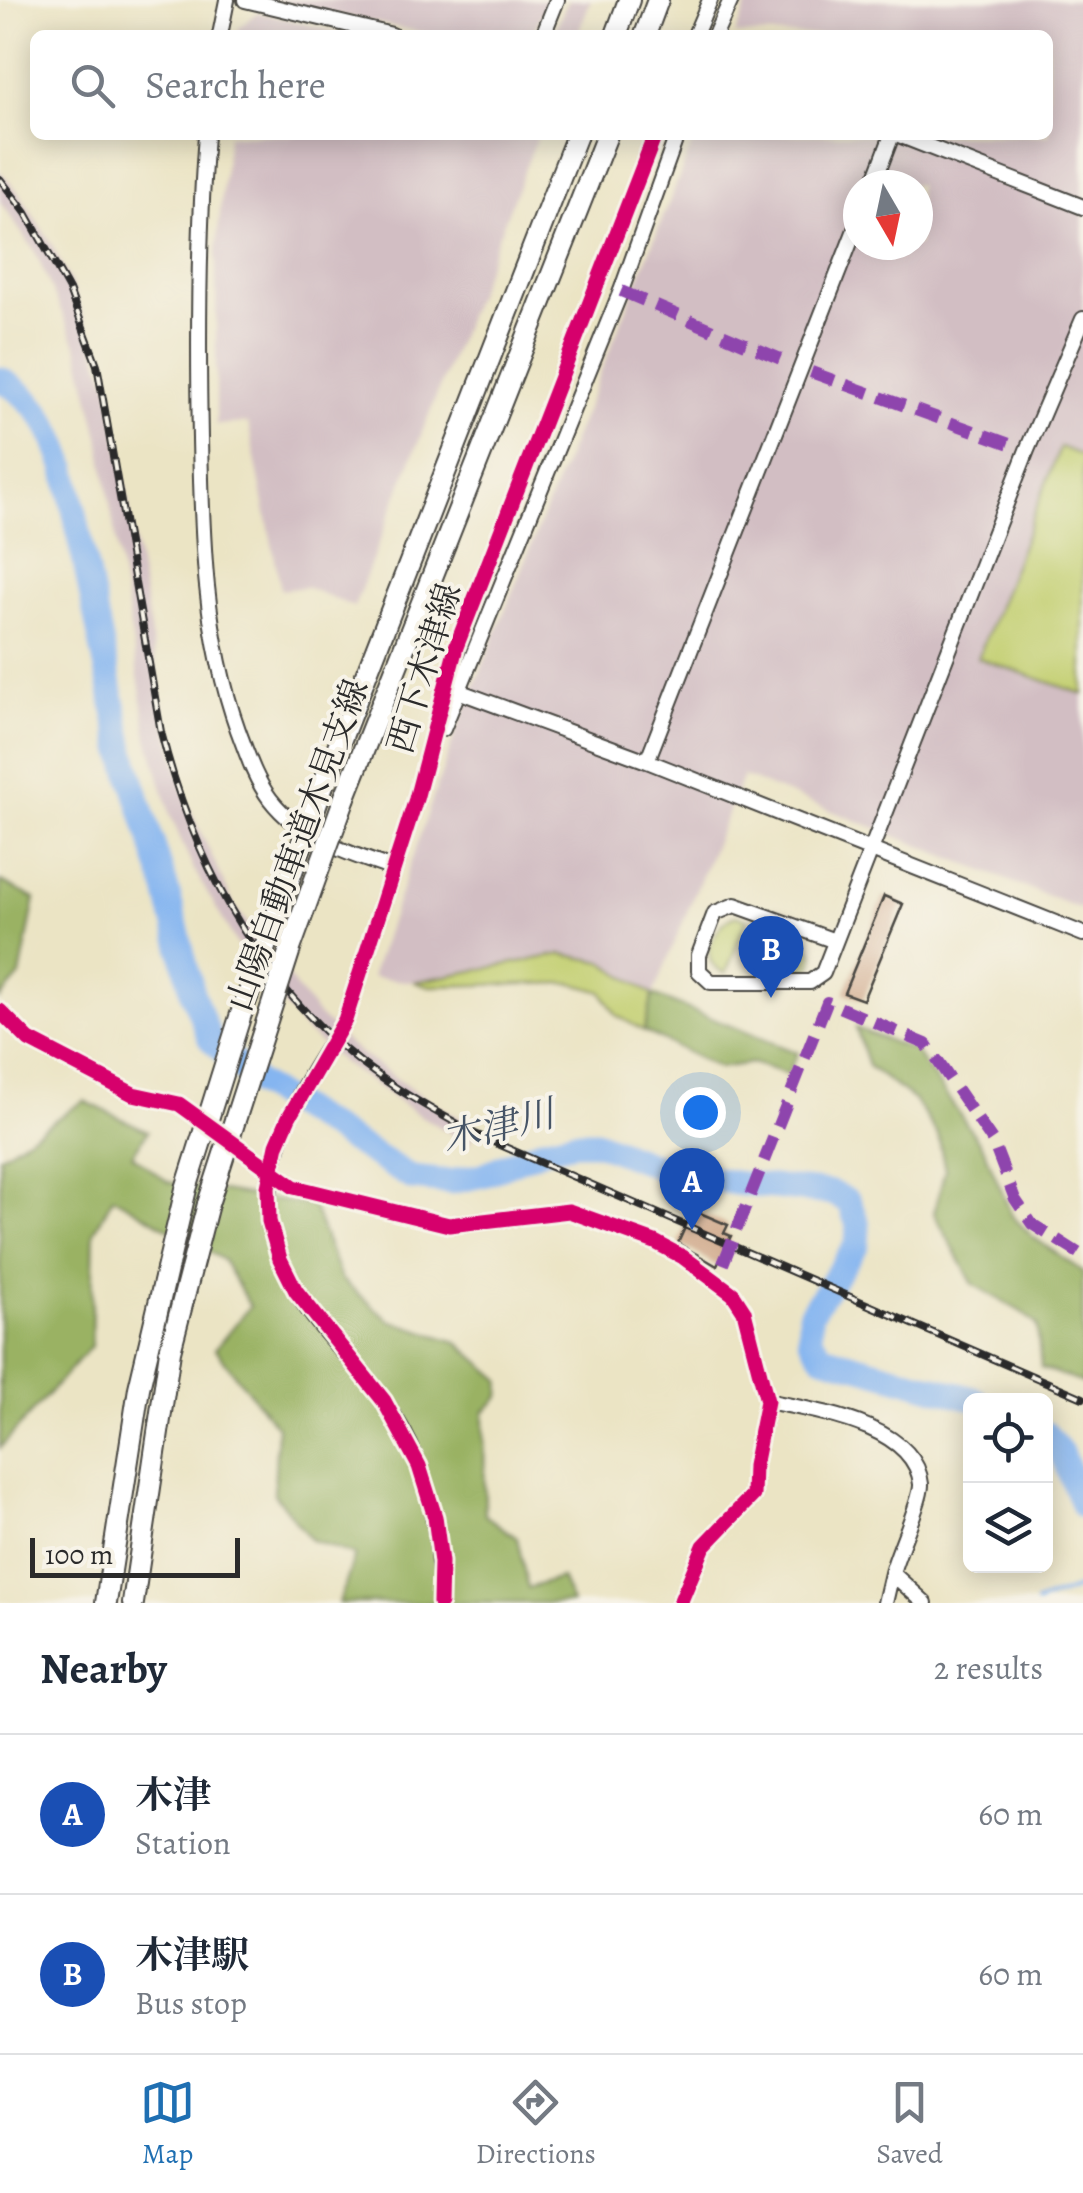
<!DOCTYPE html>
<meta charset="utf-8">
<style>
:root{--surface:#fff;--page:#f6f6f7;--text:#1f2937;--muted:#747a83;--line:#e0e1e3;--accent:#1f6fb2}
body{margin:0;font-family:Alegreya,"Noto Serif JP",serif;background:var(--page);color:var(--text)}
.controls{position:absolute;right:30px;bottom:30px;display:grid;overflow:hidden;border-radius:15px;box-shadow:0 5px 25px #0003}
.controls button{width:90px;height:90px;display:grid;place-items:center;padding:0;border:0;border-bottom:2px solid var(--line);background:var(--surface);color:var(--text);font:50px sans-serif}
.compass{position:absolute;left:843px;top:170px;width:90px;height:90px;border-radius:50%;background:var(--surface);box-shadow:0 5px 25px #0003;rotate:171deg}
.scale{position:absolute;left:30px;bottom:25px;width:210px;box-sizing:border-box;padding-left:10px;border:5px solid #2b2b2b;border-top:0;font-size:28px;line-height:35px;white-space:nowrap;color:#2b2b2b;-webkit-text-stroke:8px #f7f3e8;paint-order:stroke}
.you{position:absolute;left:700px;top:1112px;width:35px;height:35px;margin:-25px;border:8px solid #fff;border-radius:50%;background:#1a73e8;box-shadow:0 0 0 15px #1a73e833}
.badge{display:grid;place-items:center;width:65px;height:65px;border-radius:50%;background:var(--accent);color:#fff;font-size:32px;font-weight:700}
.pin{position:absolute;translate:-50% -82px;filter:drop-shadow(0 2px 5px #0008)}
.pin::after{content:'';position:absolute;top:52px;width:35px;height:30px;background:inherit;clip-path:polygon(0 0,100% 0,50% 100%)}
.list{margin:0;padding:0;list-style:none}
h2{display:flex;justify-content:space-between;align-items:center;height:130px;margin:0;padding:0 40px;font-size:42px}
h2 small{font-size:32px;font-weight:400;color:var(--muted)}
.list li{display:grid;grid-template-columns:65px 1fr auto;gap:30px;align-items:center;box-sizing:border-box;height:160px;padding:0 40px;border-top:2px solid var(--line)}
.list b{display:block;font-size:38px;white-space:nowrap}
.list p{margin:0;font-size:32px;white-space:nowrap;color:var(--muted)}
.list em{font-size:32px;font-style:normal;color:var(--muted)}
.icon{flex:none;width:55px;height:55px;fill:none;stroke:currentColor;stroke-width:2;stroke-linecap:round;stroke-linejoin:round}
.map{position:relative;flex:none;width:1083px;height:1603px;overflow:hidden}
.search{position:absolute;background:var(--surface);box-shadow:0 5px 25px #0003;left:30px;right:30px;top:30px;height:110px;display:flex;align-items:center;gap:25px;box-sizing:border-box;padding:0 35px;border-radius:15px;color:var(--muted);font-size:38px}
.sheet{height:450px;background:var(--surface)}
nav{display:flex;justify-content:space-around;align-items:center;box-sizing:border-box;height:140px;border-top:2px solid var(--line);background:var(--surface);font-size:28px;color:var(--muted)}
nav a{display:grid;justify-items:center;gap:5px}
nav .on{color:var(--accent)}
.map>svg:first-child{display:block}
.industrial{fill:#d2bec3;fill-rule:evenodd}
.green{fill:#c3cf71;stroke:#777d4e;stroke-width:2.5}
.forest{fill:#9ab263;stroke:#626e47;stroke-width:2.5}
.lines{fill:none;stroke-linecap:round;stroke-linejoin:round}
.stream{stroke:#85b5f0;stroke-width:4}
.river{stroke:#85b5f0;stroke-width:25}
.building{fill:#cca181}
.minor-casing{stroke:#484742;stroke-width:18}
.highway-casing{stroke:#484742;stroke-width:24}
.minor{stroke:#fff;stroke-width:14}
.highway{stroke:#fff;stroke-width:20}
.rail-casing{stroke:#2b2b2b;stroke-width:8}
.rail{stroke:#f7f3e8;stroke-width:4;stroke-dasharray:11;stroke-linecap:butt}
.minor-bridge-casing{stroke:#484742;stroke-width:18;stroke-linecap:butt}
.highway-bridge-casing{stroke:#484742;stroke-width:24;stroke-linecap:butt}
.minor-bridge{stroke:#fff;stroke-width:14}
.highway-bridge{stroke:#fff;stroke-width:20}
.quiet{stroke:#8e44ad;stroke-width:12;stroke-dasharray:25 12;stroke-linecap:butt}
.cycleway-casing{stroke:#f7f3e8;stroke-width:21}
.cycleway{stroke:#d6006c;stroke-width:15}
.labels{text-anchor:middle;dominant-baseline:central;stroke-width:8;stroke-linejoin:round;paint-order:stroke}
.street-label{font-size:35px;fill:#2b2b2b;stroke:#f7f3e8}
.water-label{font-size:38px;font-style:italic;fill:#465466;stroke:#f7f3e8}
</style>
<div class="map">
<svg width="1083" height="1603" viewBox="0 0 1083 1603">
<rect width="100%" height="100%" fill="#f7f3e8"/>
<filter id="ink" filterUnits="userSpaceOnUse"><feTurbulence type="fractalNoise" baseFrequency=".01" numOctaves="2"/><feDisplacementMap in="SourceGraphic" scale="20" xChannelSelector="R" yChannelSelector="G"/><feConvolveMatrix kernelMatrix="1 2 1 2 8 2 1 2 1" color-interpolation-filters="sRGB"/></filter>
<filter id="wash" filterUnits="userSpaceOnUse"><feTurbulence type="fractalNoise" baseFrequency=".0048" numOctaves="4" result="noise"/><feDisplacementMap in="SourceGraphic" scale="40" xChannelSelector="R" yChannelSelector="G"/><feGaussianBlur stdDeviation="2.25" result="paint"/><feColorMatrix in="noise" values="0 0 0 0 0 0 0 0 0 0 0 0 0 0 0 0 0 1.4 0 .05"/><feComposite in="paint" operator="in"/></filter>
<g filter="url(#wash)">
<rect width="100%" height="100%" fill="#ebe4c4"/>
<path class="industrial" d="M268,0h280l-16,35h-99z
M568,0h23l-14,35h-24z
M749,0h334v910l-340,-134 -90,219 -50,-33 -41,-8 -148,28 -43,-5 83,-240 242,-602h352v-100h-313zM858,185h60v60h-60z
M258,12l91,23h-111l1,-7z
M228,135h310l-184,472 -48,-20 -25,3 -33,-167 -32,2v-174z
M0,171l18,20 33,52 21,42 37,102 57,337 20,75 49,108 81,106 36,34 61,43 64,38 -8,16 -52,-30 -74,-51 -40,-34 -60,-74 -50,-87 -22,-51 -23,-79 -49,-301 -21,-88 -43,-97 -35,-50z"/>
<path class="green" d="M1060,447l23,9v238l-105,-36z
M736,915l11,4 -21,54c-32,-7 -12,-50 10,-58z
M780 958a17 17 0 1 1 34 0a17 17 0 1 1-34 0Z
M562,954l41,8 50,33 -9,36 -28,-16 -14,-23 -30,-9 -142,3 -16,-4z"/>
<path class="forest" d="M0,881l35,18 -15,77 -20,23z
M653,995l145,58 -11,21 -35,-11 -33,5 -75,-37z
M856,1028l59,23 69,98 28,67 21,21 50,35v111l-42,-15 -4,-43 -14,-12 -50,-29 -39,-71 11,-43 -7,-35 -24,-35 -46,-34z
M84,1101l64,30 -16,24 36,27 145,24 28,73 48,41 68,22 44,38 -1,17 -16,15 1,103 32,23 11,50 33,-10 11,25h-233l16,-48 -44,-15 -37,-46 3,-67 -62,-78 35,-43 -27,-46 -110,-63 -19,35 -3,114 -91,102v-292z"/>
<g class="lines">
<path class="stream" d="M1036,1603l47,-17"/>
<path class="river" d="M0,379c39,22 53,50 66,91l57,279 44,141 26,105 17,44 48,45 154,94 38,4 33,-7 60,-26 30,-7h23l68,27 70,14 98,10 17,9 9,23 -1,19 -47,70v24l13,18 154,44
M1046,1434l15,18 22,54"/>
</g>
<g id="blocks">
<path class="building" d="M884,896l19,8 -40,96 -19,-7z
M693,1210l35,15 -4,8 7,3 -14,30 -39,-23z"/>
</g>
</g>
<g filter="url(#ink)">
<use href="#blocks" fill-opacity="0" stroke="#484742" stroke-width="2.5"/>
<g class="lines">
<defs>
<path id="minor" d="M245,0l147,35
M220,35l7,-35
M543,35l14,-35
M695,35l15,-35
M715,35l16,-35
M206,135c-8,101 -8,202 -6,304 2,100 4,196 38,291 9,24 17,49 32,69 30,39 79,55 124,70
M899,135l184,72
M873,185l19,-50
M450,688l197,73 436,173
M443,729l178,-438 56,-156
M647,761l211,-539
M835,941l-100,-36 -20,8 -16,42v16l12,11h99l13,-9 204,-523 56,-131
M0,1011l29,29 104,54 46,10 115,83 155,38 120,-14 86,31 28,15 50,37 11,17 23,90 -13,65 -1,29 -49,51 -24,57
M345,1020l71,-221 40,-152 199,-512
M269,1221c7,24 14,49 27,71 29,46 71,82 100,127 35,56 45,120 44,184
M767,1401c47,10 148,23 154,83 1,15 -24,69 -29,89l33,30
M885,1603l7,-30"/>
<path id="highway" d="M616,35l13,-35
M645,35l13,-35
M323,785l254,-650
M345,797l262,-662
M106,1603l33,-215 47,-199
M133,1603l37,-252 38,-147"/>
</defs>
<use href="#minor" class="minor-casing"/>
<use href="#highway" class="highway-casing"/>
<use href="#minor" class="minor"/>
<use href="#highway" class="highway"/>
<defs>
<path id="rail" d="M0,179l26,34 43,77 28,75 64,367c35,139 107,270 228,351 28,19 57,34 86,51l608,264"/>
</defs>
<use href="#rail" class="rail-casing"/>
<use href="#rail" class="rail"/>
<defs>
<path id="minor-bridge" d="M269,1221c-3,-80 34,-136 76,-201"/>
<path id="highway-bridge" d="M186,1189l54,-172 83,-232
M208,1204l83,-258 54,-149"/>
</defs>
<use href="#minor-bridge" class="minor-bridge-casing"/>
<use href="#highway-bridge" class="highway-bridge-casing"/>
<use href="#minor-bridge" class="minor-bridge"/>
<use href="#highway-bridge" class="highway-bridge"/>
<path class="quiet" d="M621,291l169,72
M811,372l207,75
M723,1264l104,-262 99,42 67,98 22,57 17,25 51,32"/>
<defs>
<path id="cycleway" d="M0,1011l29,29 104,54 46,10 115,83 155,38 120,-14 86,31 28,15 50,37 11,17 23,90 -13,65 -1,29 -49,51 -24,57
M440,1603l1,-41 -6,-45 -16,-51 -35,-65 -88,-110 -16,-32 -11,-38 -1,-34 9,-42 12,-28 56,-97 71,-221 40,-152 199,-512"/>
</defs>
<use href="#cycleway" class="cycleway-casing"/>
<use href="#cycleway" class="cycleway"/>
</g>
</g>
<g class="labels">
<g class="street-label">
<text transform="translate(424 668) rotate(-73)">西下木津線</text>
<text transform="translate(297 845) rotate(-70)">山陽自動車道木見支線</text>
</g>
<g class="water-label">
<text transform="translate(498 1126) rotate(-14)">木津川</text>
</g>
</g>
</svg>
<div class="controls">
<button><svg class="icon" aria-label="locate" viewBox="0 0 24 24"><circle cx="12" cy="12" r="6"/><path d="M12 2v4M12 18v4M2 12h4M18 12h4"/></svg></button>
<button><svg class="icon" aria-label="layers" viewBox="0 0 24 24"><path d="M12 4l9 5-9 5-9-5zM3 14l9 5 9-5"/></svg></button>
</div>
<svg class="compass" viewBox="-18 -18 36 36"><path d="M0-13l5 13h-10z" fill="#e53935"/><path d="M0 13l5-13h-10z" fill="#747a83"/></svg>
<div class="scale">100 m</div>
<div class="you"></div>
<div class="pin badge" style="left:692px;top:1230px;background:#1a4fb4">A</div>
<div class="pin badge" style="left:771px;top:998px;background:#1a4fb4">B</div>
<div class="search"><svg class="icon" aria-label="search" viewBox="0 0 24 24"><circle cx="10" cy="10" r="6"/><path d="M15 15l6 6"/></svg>Search here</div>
</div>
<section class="sheet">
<h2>Nearby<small>2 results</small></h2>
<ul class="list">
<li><span class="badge" style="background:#1a4fb4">A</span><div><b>木津</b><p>Station</p></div><em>60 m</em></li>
<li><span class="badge" style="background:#1a4fb4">B</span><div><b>木津駅</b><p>Bus stop</p></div><em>60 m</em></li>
</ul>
</section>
<nav>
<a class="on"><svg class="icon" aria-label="map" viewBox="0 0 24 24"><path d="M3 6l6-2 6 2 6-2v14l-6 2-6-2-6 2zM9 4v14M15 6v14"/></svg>Map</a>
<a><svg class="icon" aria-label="directions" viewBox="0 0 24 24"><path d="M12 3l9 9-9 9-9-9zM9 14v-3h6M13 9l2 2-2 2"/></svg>Directions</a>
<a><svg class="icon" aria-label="saved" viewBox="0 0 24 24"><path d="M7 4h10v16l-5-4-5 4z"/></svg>Saved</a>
</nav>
